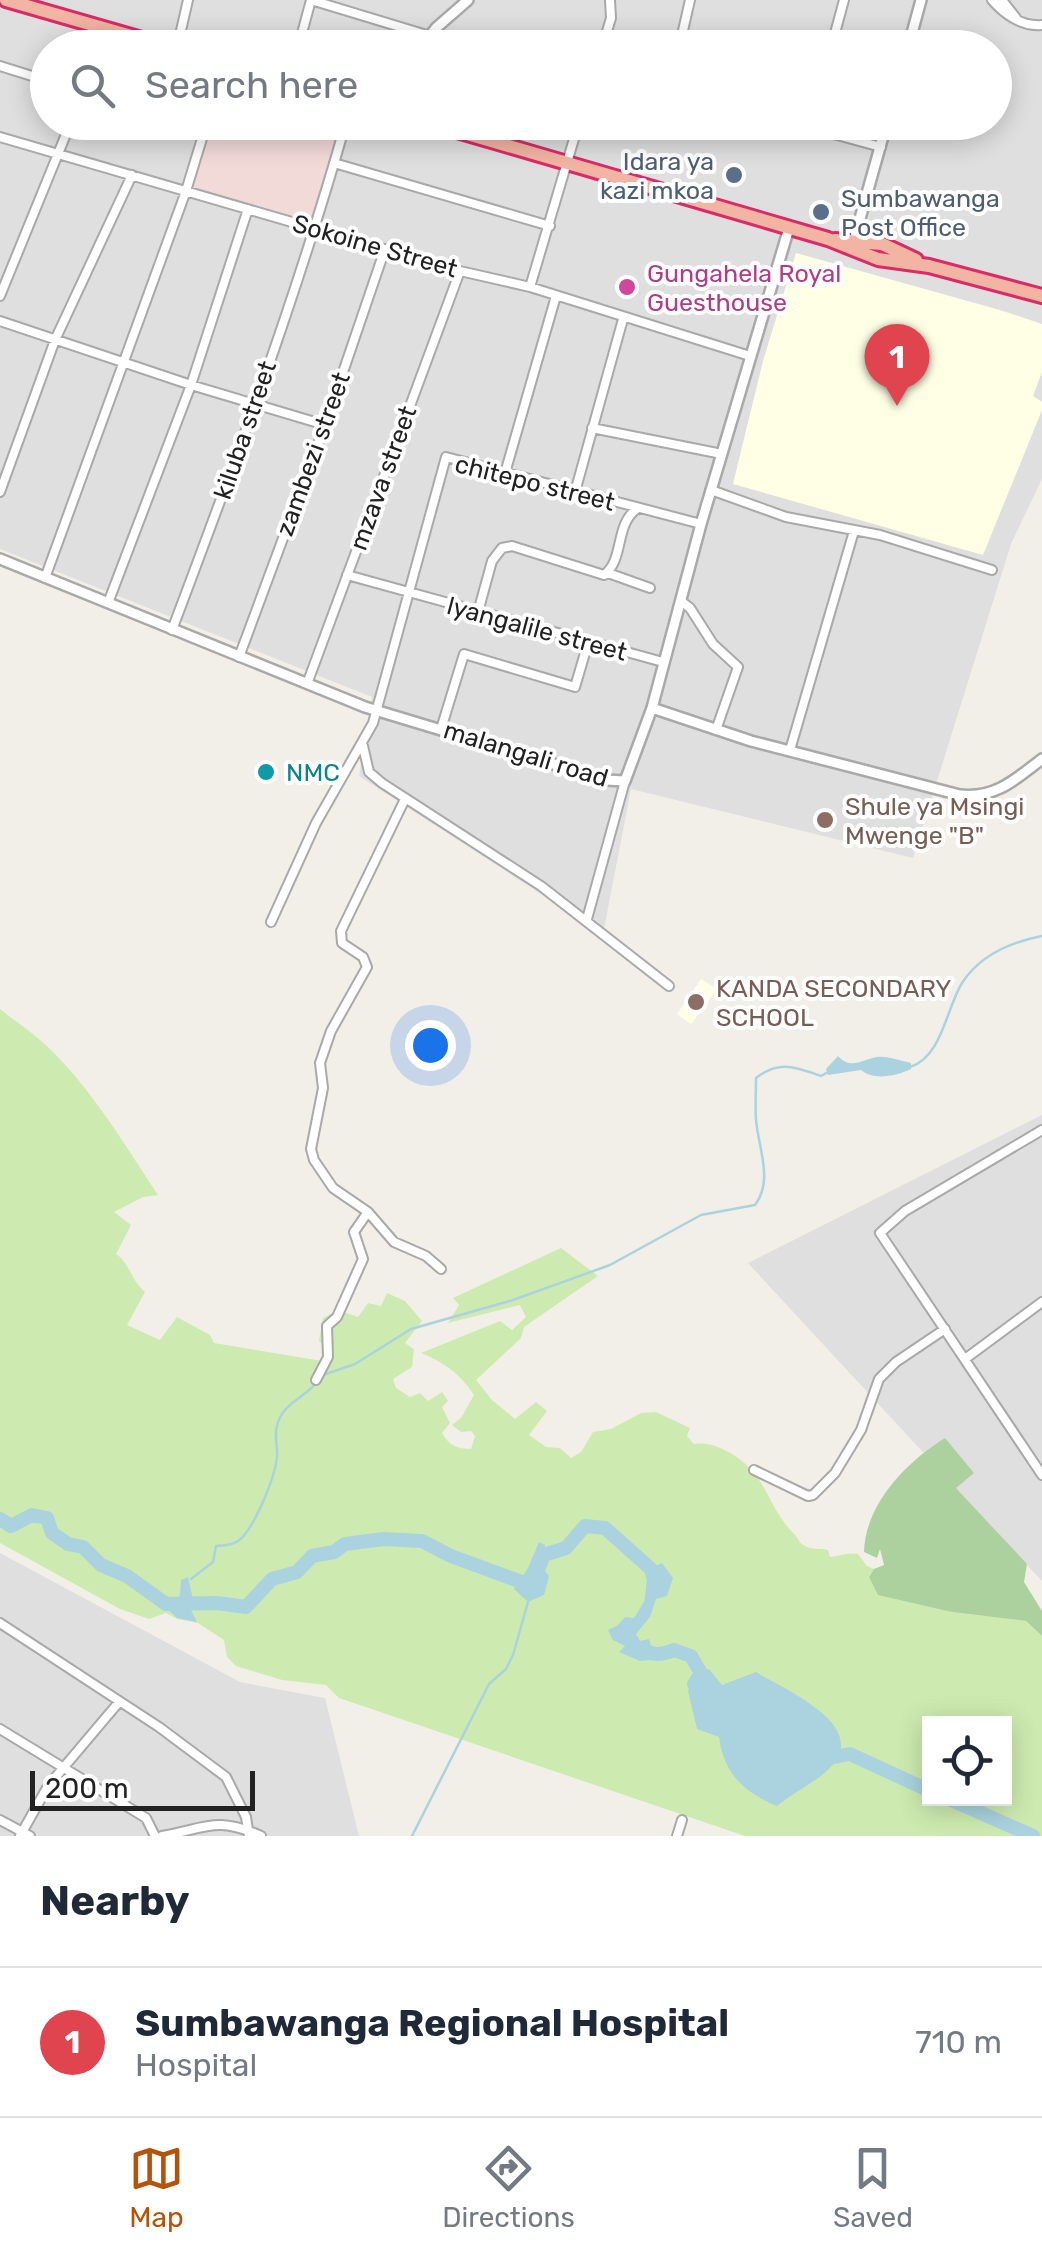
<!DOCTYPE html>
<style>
:root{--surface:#fff;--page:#f6f6f7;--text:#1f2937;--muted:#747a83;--line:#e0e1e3;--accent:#b45309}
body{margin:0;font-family:Rubik,sans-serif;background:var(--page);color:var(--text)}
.controls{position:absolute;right:30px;bottom:30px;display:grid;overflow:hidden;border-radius:0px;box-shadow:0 5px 25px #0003}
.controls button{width:90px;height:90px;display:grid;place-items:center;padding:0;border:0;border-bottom:2px solid var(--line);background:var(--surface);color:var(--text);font:50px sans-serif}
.scale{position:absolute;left:30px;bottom:25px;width:225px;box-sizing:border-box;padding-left:10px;border:5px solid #222;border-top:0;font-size:28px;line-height:35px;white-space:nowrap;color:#222;-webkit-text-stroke:8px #fff;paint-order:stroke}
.you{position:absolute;left:430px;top:1045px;width:35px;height:35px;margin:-25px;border:8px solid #fff;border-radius:50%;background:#1a73e8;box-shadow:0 0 0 15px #1a73e833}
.badge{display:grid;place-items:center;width:65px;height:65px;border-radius:50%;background:var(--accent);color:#fff;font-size:32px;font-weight:700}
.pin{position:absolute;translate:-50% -82px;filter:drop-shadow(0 2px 5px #0008)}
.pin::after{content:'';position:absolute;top:52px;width:35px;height:30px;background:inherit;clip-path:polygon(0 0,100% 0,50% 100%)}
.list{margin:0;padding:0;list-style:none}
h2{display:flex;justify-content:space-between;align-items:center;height:130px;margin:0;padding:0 40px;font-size:42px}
h2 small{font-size:32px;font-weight:400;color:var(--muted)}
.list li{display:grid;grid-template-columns:65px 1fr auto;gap:30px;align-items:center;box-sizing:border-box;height:150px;padding:0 40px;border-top:2px solid var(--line)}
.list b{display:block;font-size:38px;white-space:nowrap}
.list p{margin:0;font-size:32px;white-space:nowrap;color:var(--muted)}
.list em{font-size:32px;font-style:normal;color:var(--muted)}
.icon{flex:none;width:55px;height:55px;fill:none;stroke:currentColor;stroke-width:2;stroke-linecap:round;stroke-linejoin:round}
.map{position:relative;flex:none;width:1042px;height:1836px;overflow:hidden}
.search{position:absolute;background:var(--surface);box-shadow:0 5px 25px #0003;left:30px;right:30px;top:30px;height:110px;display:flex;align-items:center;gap:25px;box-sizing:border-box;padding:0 35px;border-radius:55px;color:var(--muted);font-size:38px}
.sheet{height:280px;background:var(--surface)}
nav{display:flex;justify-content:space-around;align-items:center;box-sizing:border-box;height:140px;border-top:2px solid var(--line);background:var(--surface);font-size:28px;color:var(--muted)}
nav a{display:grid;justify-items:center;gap:5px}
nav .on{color:var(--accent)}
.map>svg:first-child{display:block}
.residential{fill:#e0dfdf;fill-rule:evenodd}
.commercial{fill:#f2dad9}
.education{fill:#ffffe5}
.grass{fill:#cdebb0;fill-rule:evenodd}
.forest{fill:#add19e}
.water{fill:#aad3df}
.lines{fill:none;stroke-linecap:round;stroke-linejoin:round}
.stream{stroke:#aad3df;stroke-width:2.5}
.river{stroke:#aad3df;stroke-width:14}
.minor-casing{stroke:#a9a9a9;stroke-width:12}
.tertiary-casing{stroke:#a9a9a9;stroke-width:14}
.trunk-casing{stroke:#dc2a67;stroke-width:18}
.minor{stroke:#fff;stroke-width:8}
.tertiary{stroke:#fff;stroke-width:9}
.trunk{stroke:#f2b4a3;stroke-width:12}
.service-dot{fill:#5c6f8a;stroke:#fff;stroke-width:4}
.hotel-dot{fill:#d1479c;stroke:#fff;stroke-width:4}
.culture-dot{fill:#0f9aa8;stroke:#fff;stroke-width:4}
.education-dot{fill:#8d6e63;stroke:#fff;stroke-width:4}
.labels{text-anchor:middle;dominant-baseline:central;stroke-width:8;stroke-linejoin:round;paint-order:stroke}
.service-label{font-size:25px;fill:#4e5e75;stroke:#fff;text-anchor:end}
.street-label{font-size:25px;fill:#222;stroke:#fff}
.hotel-label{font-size:25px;fill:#b23c85;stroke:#fff;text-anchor:start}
.culture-label{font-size:25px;fill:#0d838f;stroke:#fff;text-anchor:start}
.education-label{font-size:25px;fill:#785e54;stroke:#fff;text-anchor:start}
</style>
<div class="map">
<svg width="1042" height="1836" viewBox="0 0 1042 1836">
<rect width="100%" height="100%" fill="#f2efe9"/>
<path class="residential" d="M0,0h1042v479l-31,65 -98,314 -282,-69 -28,145 -244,-158 13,-79 -372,-148zM48,48h946v74h-946z
M1042,1115v466l-294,-318z
M0,1553l240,129 85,16 34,138h-359z"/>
<path class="commercial" d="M211,123h130l-29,100 -119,-37z"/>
<path class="education" d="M796,253l204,57 42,14v48l-9,24 9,6v8l-59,145 -250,-71 30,-123z
M701,979l16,10 -26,35 -14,-10z"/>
<path class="grass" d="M0,1009c16,13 35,25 50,40 43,42 75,96 108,146l-15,2 -29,15 17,13 -15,29c14,9 14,25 29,38l-18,33 33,15 17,-23 33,18 4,8 108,18 4,-13 -7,-7 4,-23 15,-8 20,7 10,-14 13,3 6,-13 18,8 17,20 -17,22 9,6 -2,18 -19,12 3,9 14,9 10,-4 8,8 14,-9 6,9 -6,6 8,16 -8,10c7,12 14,16 29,16l4,-13 -4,-5 -10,1 -9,-7 9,-7 13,-23c-14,-21 -30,-33 -53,-42l79,-32 12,9 14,-13 -6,-12 -72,18 11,-18 -6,-7 108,-50 37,28 -74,51 -3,11 -45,42 16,20 23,19 21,-17 11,9 -18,24 17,12 14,1 11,10 10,-6 12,-20 18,-3 30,-16 15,-1 34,16 -3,8 7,8c15,-2 25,3 38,10 36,22 35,53 62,80 7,7 3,7 11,12 7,4 16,2 23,4l2,7c9,-1 19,-5 28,-3l9,12 7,3 -5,8 83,35 74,9 16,15v200h-297l-406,-138 -13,-13 -44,-5 -46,-14 -9,-9 -3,-17 -26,-17 -21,-4 -11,-6 -17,6 -29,-10 -120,-66zM930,1724h74v74h-74z"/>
<path class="forest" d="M945,1438l29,35 -18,15 71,76 -3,18 18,29v25l-16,-15 -74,-9 -74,-17 -9,-18 5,-8 10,-4 -4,-16 -3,9 -13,-6c1,-47 42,-90 81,-114z"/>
<path class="water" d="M838,1056c13,14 23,4 39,1 11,-1 24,4 34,6v6c-15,7 -37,12 -50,1l-33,5 -2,-6z
M539,1542l6,3 -2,23 6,8 -5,19 -16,7 -14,-13 14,-21z
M662,1563l11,15 -6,18 -11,3 -6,18 -14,17 4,7 9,-2 4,13 7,7 -20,2 -21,-9 6,-6 -12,-6 -5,-10 10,-5 7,-8 9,1c1,-1 9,-15 10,-16 4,-16 -1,-32 18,-39z
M188,1577l6,27 -3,6 6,12 -20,-4 -19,-18 2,-3 16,3 4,-5 1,-15z
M709,1669l13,16 34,-13c29,18 117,54 73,97 -15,14 -36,24 -52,37 -32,-13 -54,-33 -58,-69l-22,-8 -9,-38 7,-18z"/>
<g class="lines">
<path class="stream" d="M910,1067c32,-10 36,-58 52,-84 18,-28 49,-41 80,-47
M323,1375l32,-11 56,-35 102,-29 97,-35 91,-50 54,-10c19,-25 3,-57 1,-86 -1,-13 0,-27 0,-41 23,-18 39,-11 65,-2l7,-4
M191,1579l22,-17 3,-16c8,-1 15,0 22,-5 16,-11 37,-64 39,-84 1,-10 -3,-22 0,-31 5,-23 28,-28 41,-45
M412,1836l77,-152 17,-15 7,-14 15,-53"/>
<path class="river" d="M0,1519l11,7 21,-11 15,3 5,15 16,11 15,3 18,18 26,11 39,28 51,-1 29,4 26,-28 25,-7 15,-16 22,-4 11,-8 39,-5 38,2 29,15 76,28 9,-9 8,-20 22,-7 19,-22 20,2 46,41 4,15
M639,1648c13,7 21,8 35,2l17,6 10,17 -7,11
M819,1760l31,-6 80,37
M947,1798l86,38"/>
<defs>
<path id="minor" d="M311,0l119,36
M992,0c12,14 30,27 50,25
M1002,0l14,18
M95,48l7,-22
M177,48l11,-48
M298,48l13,-48
M602,48l9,-30 -1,-18
M679,48l11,-48
M831,48l13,-48
M0,66l48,15
M789,122l92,25
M0,137l460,134 70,16 220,69
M334,163l216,63
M530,287l49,-165
M0,296l71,-174
M0,321l191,64 134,40
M592,428l130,26
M505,473l51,-177
M711,490l75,27 94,18 112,35
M0,492l55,-152 77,-165
M575,492l48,-173
M608,573l42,15
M347,575l316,87
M45,578l141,-387 21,-69
M681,601l9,7 23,36 25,23 -22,63
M108,603l83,-218 57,-176
M478,612l14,-51 10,-13 10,-2 92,29c21,-16 10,-51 34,-67
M172,630c63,-167 125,-335 174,-508
M239,657l86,-232 60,-176
M307,684l153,-413
M441,729l23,-75 111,33 13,-44
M363,746l6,26 13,11 159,103 128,100
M790,750l64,-219
M405,799l-64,132 1,12 21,14 4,10 -36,64 -11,32 3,25 -12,61 3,11 19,28 35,24 26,30 32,14 15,13
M587,919l38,-138
M271,922l45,-99 57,-100 73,-266 255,67
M1042,1130l-137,81 -25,22 162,242
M965,1359l77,-57
M316,1380l12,-23 -1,-31 10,-9 26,-58 -9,-27 14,-20
M754,1470l54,26 5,-1 22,-22 26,-43 18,-51 17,-17 49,-33
M0,1623l159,104 67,50 20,40 3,19
M0,1729l146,89 9,18
M0,1820l30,16
M20,1836l28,-50 71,-84
M162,1836c45,-8 54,-20 99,0
M677,1836l5,-16"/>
<path id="tertiary" d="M420,48l16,-20 32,-28
M908,48l13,-48
M854,240l33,-118
M0,559l365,148 241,73 19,1 27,-73 49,-184 88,-296
M652,708l99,33 209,54c35,4 56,-16 82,-36"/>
<path id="trunk" d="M6,0l167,48
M426,122l402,117 50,20 51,7 113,30
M835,240l47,4 34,16"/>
</defs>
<use href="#minor" class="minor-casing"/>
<use href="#tertiary" class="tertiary-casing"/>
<use href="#trunk" class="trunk-casing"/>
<use href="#minor" class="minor"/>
<use href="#tertiary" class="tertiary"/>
<use href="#trunk" class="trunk"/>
</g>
<g class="service-dot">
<circle cx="734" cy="175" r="10"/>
<circle cx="821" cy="212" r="10"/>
</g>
<circle class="hotel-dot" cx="627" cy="287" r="10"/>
<circle class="culture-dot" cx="266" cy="772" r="10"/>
<g class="education-dot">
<circle cx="825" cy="820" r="10"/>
<circle cx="696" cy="1002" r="10"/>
</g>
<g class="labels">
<g class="service-label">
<text x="714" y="161">Idara ya<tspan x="714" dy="29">kazi mkoa</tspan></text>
<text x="841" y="198" text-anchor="start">Sumbawanga<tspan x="841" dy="29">Post Office</tspan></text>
</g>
<g class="street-label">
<text transform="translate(375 246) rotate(16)">Sokoine Street</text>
<text transform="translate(245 430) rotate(-71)">kiluba street</text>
<text transform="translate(313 454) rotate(-70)">zambezi street</text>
<text transform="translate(383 478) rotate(-70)">mzava street</text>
<text transform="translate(535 483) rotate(14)">chitepo street</text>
<text transform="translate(537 629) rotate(15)">lyangalile street</text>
<text transform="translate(526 754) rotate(17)">malangali road</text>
</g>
<g class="hotel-label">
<text x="647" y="273">Gungahela Royal<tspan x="647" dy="29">Guesthouse</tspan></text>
</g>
<g class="culture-label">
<text x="286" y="772">NMC</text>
</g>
<g class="education-label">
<text x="845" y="806">Shule ya Msingi<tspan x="845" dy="29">Mwenge "B"</tspan></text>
<text x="716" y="988">KANDA SECONDARY<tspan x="716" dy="29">SCHOOL</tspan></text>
</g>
</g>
</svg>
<div class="controls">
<button><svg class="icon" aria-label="locate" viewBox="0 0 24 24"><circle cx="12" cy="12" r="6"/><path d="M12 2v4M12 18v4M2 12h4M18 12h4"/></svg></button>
</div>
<div class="scale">200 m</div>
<div class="you"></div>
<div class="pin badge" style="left:897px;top:406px;background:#e0444e">1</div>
<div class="search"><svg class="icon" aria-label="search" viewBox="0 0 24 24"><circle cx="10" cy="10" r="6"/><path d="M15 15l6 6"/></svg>Search here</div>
</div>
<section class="sheet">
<h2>Nearby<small></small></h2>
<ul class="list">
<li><span class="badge" style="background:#e0444e">1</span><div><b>Sumbawanga Regional Hospital</b><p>Hospital</p></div><em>710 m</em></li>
</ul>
</section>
<nav>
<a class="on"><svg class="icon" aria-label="map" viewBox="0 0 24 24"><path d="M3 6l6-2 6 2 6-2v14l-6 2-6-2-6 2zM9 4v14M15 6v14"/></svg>Map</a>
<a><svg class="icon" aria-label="directions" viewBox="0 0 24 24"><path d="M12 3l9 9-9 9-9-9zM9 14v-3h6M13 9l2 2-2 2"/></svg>Directions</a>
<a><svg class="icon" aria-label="saved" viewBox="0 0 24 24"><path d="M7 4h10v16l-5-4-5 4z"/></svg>Saved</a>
</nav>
